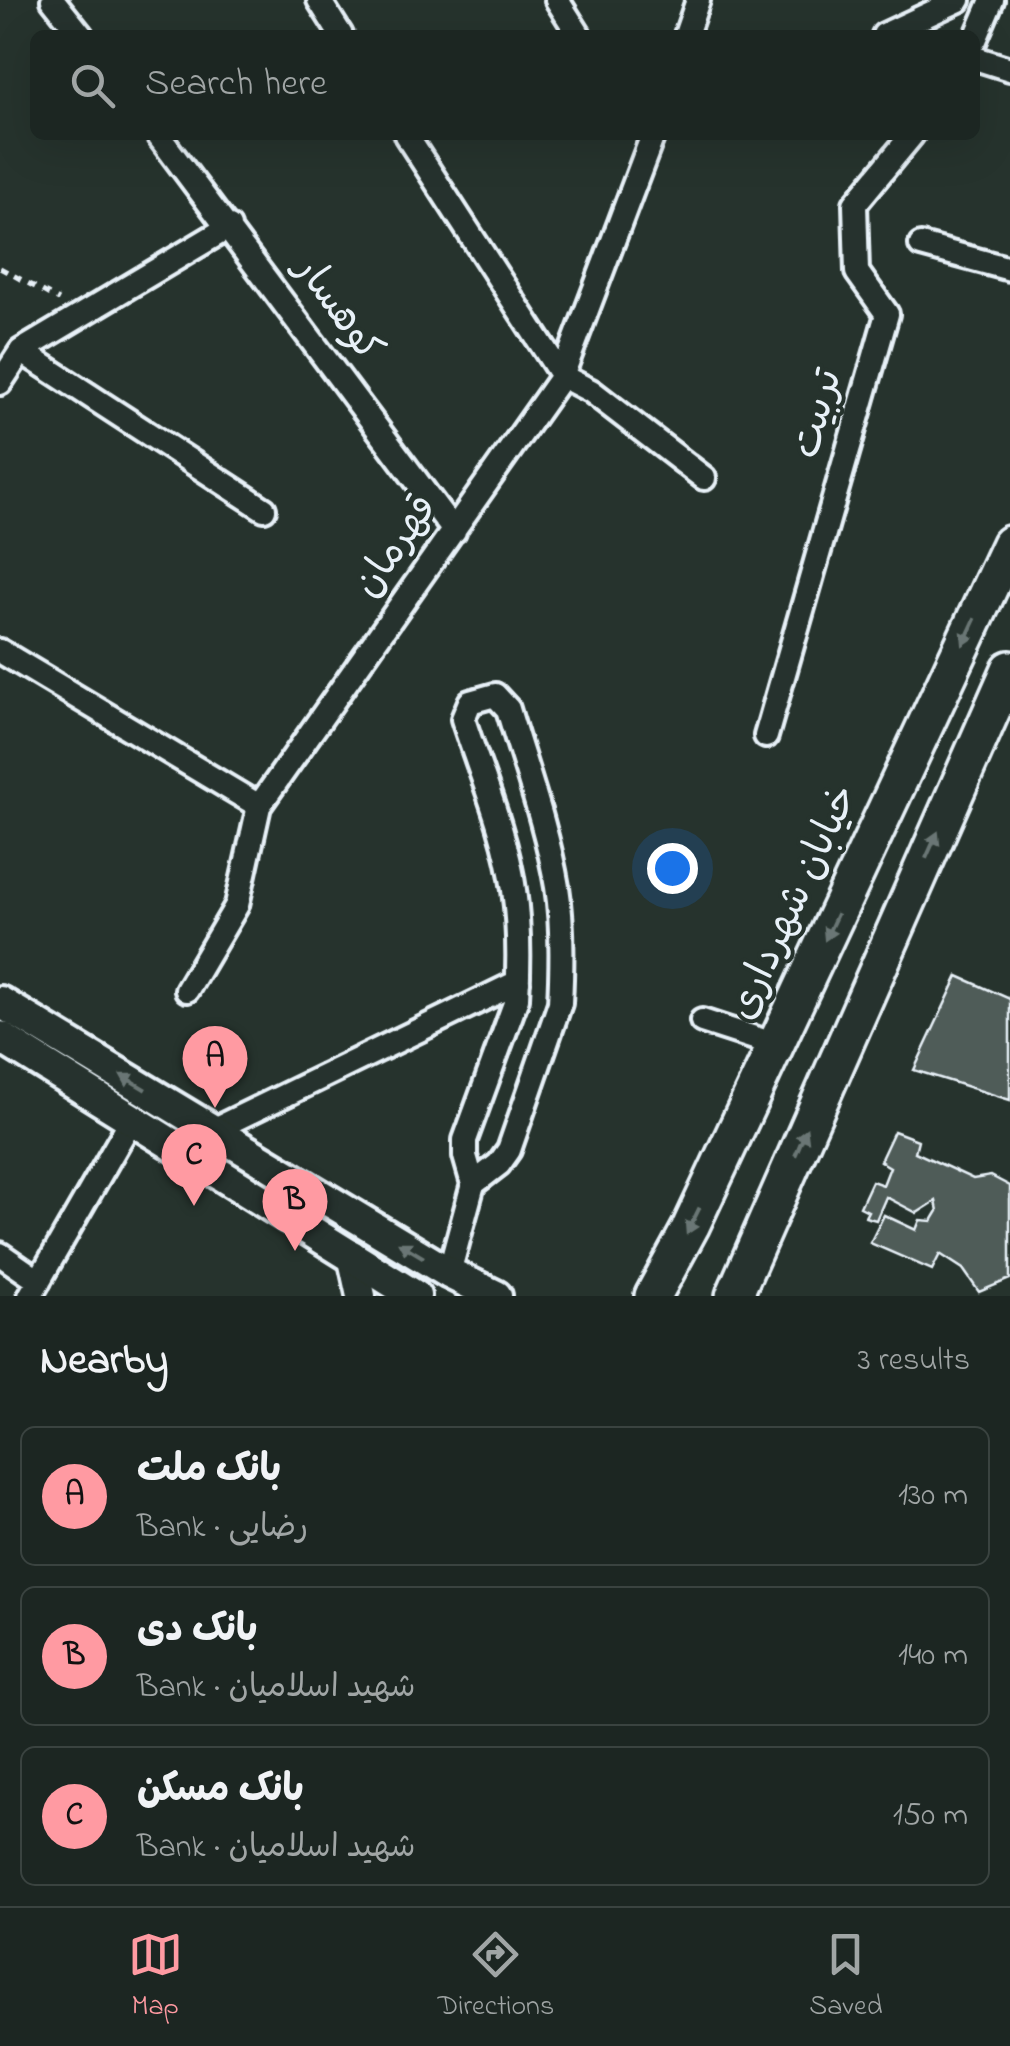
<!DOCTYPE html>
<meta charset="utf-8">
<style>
:root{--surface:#1c2622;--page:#252e2a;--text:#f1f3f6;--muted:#a0a5a5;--line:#3a4340;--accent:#ff9aa2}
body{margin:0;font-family:"Indie Flower","Playpen Sans Arabic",sans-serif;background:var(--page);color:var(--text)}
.you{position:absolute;left:672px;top:868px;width:35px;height:35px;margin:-25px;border:8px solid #fff;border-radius:50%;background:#1a73e8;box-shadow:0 0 0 15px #1a73e833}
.badge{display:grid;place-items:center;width:65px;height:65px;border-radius:50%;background:var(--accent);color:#111;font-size:32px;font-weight:700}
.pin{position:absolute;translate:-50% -82px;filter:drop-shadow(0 2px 5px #0008)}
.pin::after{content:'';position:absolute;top:52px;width:35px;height:30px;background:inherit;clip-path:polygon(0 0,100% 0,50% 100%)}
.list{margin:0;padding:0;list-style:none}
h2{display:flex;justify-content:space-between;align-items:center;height:130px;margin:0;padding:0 40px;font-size:42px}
h2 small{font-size:32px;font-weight:400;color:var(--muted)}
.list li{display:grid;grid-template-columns:65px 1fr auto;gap:30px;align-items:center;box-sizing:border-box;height:140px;margin:0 20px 20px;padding:0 20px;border:2px solid var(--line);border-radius:15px}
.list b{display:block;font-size:38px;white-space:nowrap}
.list p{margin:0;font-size:32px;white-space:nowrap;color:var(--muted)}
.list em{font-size:32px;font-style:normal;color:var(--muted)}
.icon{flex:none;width:55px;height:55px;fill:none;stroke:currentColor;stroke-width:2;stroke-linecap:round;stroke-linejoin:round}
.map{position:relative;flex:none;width:1010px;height:1296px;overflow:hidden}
.search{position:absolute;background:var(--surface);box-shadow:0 10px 40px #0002;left:30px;right:30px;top:30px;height:110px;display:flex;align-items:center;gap:25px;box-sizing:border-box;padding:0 35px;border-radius:15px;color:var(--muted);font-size:38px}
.sheet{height:610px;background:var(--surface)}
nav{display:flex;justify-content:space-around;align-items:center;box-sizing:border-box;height:140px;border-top:2px solid var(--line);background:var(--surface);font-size:28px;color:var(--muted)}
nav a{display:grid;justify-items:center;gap:5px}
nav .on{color:var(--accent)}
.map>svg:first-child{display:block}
.building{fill:#505c59;stroke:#e8f1f8;stroke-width:2.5}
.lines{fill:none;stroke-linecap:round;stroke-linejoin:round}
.minor-casing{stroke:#e8f1f8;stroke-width:30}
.tertiary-casing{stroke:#e8f1f8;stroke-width:35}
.secondary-casing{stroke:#e8f1f8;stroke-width:38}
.primary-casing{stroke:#e8f1f8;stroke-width:42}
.path{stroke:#e8f1f8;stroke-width:5;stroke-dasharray:8 8;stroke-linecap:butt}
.minor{stroke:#26332d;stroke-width:22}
.tertiary{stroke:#26332d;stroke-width:28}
.secondary{stroke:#26332d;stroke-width:30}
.primary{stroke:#26332d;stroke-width:35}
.oneway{fill:#6a7674}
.labels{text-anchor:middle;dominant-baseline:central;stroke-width:8;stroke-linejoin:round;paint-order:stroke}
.street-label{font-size:40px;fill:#e8f1f8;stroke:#26332d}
</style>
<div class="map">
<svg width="1010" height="1296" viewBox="0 0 1010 1296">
<rect width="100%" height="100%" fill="#26332d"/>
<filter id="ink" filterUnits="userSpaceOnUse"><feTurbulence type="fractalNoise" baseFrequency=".01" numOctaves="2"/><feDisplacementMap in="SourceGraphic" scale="20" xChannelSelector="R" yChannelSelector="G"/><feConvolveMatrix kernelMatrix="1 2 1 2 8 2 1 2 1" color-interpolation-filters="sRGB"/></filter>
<g filter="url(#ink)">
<path class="building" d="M958,976l52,23v101l-96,-30z
M894,1131l24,9 -3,12 58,27 18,-3 19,10v93l-31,13 -16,-23 -23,-15 -8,16 -62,-27 14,-28 32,15 4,-10 12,1 6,-10 -2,-10 -19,12 -31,-16 -10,23 -11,-3 3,-6 -8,-4 12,-26 11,4 7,-18 -10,-6z"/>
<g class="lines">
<defs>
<path id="minor" d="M53,0l28,35
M319,0l22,35
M557,0l22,35
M686,35l12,-35
M884,35l75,-35
M975,40l17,-40
M975,58l35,11
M158,135l296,396
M406,135l156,241 29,15 113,87
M921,245l89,24
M21,351l243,158
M0,383l21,-32 208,-124
M0,651l259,155
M495,695l13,14c17,58 39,118 49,178 6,37 5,79 3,116l-51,147 -10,14 -26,20 -8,-28v-16l52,-142c2,-34 2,-74 -3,-108 -8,-58 -33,-115 -51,-171l7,-17z
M766,736l121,-422 -30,-42 -2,-68 57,-69
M187,990l50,-85 22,-99 303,-430 91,-241
M702,1021l74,24
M213,1130l305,-148
M0,1254l39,27
M449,1273l24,-89
M30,1296l103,-179"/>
<path id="tertiary" d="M352,1255l9,41"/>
<path id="secondary" d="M0,1002l449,271 47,23
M0,1037l415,259"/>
<path id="primary" d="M653,1296l38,-70 319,-682
M734,1296l276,-627"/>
</defs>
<use href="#minor" class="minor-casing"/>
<use href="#tertiary" class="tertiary-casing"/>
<use href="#secondary" class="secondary-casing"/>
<use href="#primary" class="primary-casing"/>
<path class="path" d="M0,268l59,32"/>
<use href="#minor" class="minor"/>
<use href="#tertiary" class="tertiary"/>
<use href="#secondary" class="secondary"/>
<use href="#primary" class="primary"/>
</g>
<defs><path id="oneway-solid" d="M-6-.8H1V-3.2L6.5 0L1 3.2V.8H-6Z" transform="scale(2.5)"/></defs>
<g class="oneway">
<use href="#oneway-solid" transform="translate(969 632) rotate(115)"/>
<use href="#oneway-solid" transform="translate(932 845) rotate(-66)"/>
<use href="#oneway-solid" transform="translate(831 927) rotate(115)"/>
<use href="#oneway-solid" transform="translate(133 1082) rotate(-149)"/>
<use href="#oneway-solid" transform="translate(801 1142) rotate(-67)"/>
<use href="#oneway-solid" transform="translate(693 1221) rotate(116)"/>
<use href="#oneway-solid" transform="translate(411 1250) rotate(-149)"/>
</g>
</g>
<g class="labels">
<g class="street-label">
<text transform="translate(337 310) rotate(54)">کوهسار</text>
<text transform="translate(819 414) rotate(-74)">تربیت</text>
<text transform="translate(397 547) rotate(-55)">قهرمان</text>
<text transform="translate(795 903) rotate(-65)">خیابان شهرداری</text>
</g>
</g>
</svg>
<div class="you"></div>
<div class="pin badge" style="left:215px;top:1108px">A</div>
<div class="pin badge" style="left:295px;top:1251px">B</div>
<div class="pin badge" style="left:194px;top:1206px">C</div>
<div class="search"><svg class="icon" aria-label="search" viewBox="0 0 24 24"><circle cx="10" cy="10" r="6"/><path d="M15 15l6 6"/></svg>Search here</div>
</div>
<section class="sheet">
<h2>Nearby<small>3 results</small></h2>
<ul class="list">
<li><span class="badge">A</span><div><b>بانک ملت</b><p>Bank · رضایی</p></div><em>130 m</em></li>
<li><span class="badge">B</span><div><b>بانک دی</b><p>Bank · شهید اسلامیان</p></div><em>140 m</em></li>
<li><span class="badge">C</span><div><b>بانک مسکن</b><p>Bank · شهید اسلامیان</p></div><em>150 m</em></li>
</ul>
</section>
<nav>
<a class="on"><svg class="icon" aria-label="map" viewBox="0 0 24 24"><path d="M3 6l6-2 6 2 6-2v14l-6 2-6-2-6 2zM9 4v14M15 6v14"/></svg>Map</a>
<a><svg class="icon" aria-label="directions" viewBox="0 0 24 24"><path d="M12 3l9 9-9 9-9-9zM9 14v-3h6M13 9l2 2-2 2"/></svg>Directions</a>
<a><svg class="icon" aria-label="saved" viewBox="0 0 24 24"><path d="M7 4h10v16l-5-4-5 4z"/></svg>Saved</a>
</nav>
